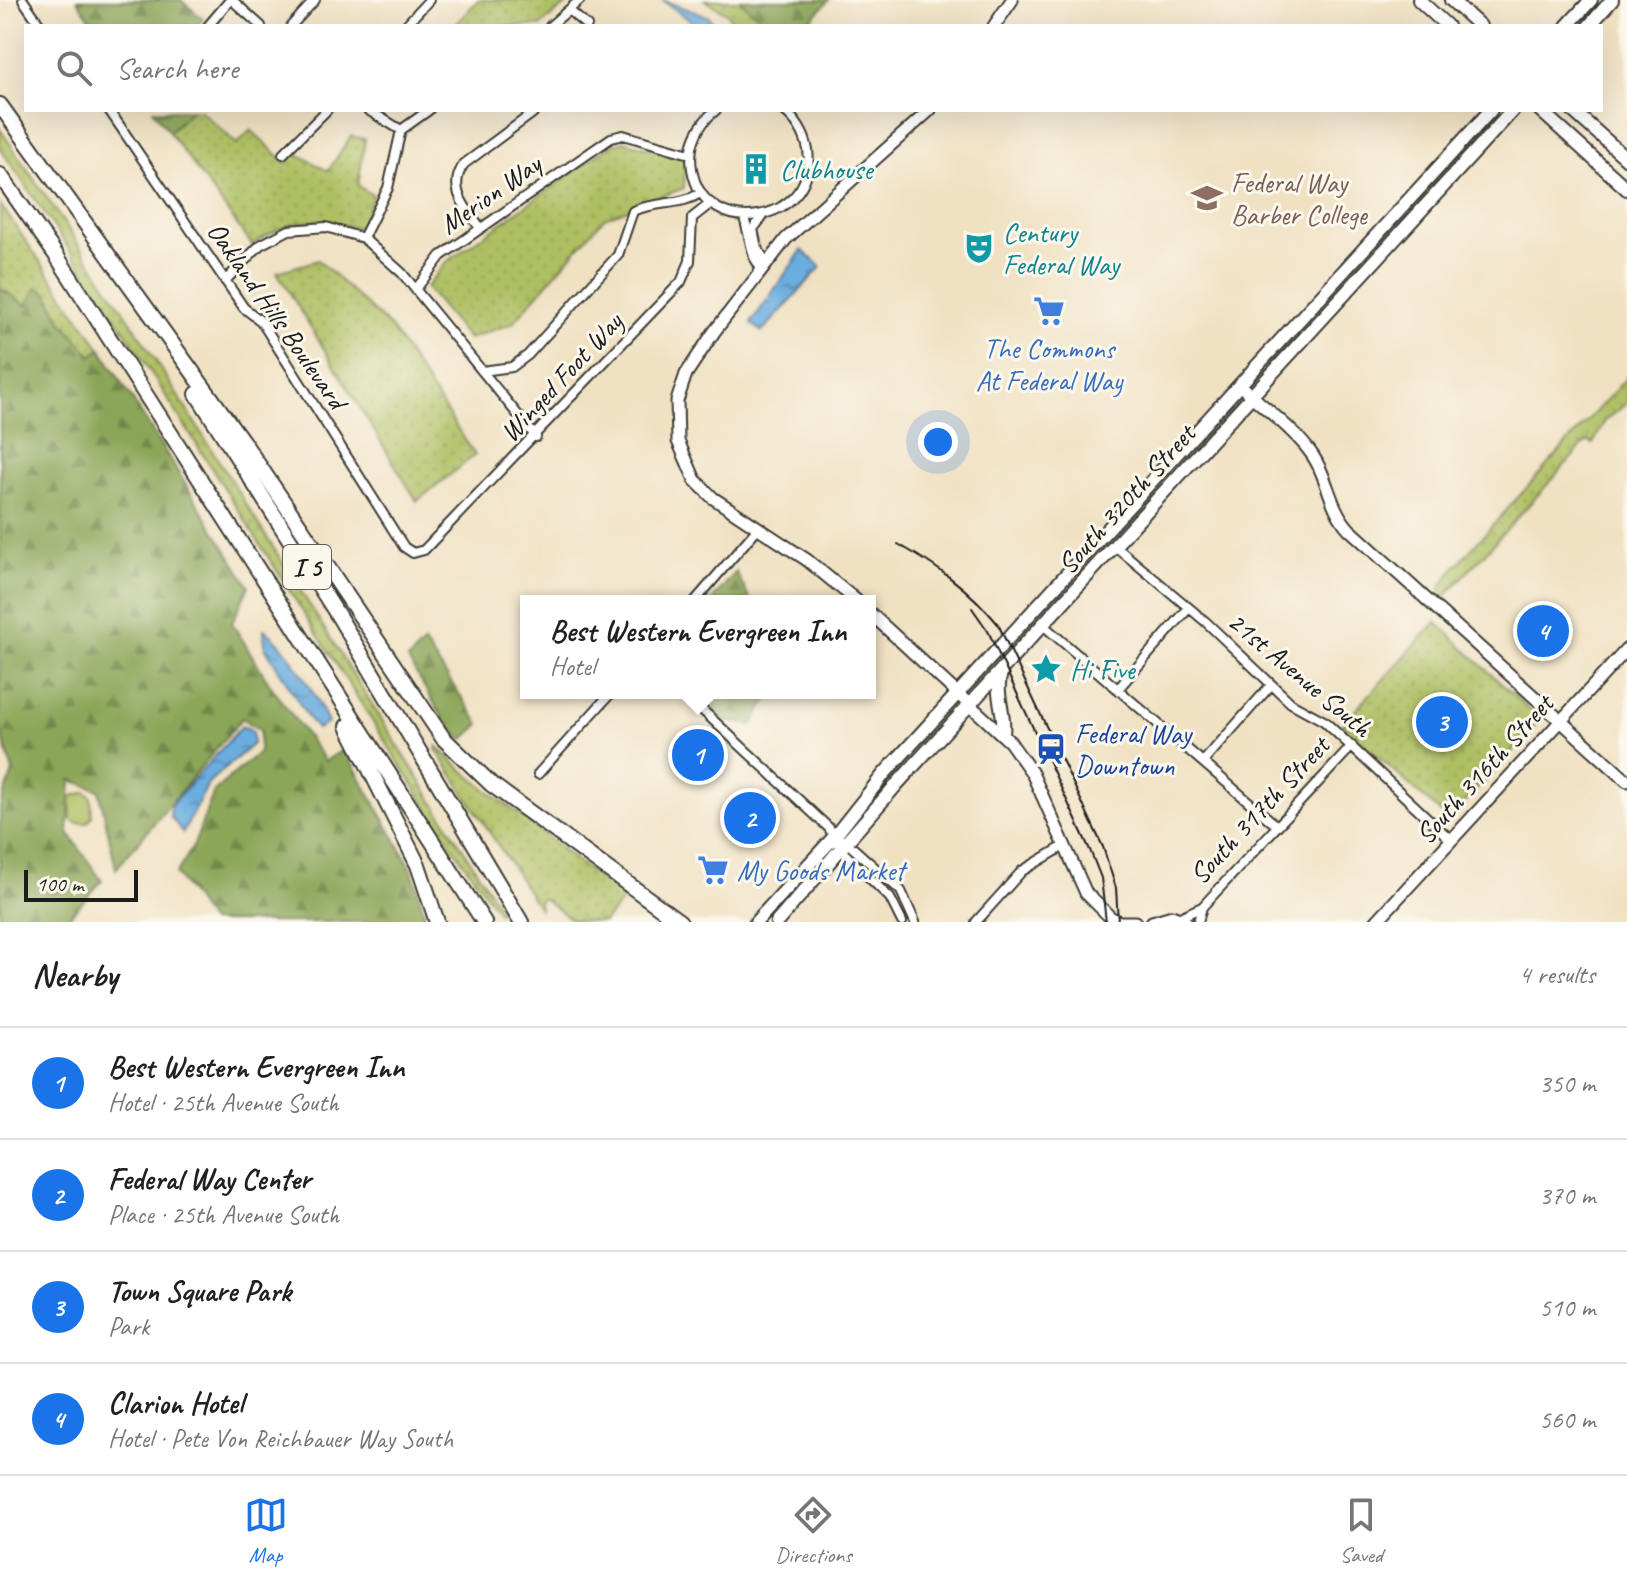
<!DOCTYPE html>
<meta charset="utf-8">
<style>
:root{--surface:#fff;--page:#f6f6f6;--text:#202124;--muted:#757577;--line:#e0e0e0;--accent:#1a73e8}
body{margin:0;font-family:Caveat,sans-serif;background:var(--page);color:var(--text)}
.scale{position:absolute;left:24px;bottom:20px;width:114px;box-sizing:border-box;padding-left:8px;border:4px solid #1c1c1c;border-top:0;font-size:22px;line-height:28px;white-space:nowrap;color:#1c1c1c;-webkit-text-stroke:6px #fbf7ec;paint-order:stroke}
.you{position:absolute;left:938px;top:442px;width:28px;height:28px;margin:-20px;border:6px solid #fff;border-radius:50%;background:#1a73e8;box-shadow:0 0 0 12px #1a73e833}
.badge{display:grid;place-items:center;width:52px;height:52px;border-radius:50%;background:var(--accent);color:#fff;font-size:26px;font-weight:700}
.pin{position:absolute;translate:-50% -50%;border:4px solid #fff;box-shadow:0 2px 8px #0006}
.popup{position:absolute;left:520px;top:595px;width:356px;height:104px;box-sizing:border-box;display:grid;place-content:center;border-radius:0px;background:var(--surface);filter:drop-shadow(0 2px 6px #0005);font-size:26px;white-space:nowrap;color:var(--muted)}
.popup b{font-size:30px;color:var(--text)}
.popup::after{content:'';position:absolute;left:50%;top:100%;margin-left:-16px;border:16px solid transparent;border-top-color:var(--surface)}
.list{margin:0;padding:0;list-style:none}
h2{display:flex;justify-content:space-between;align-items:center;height:104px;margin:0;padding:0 32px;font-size:34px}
h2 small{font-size:26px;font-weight:400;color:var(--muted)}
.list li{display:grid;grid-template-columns:52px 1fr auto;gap:24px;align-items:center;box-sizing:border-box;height:112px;padding:0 32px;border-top:2px solid var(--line)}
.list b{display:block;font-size:30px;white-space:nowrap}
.list p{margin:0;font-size:26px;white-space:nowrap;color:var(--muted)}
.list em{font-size:26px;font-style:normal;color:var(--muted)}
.icon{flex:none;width:44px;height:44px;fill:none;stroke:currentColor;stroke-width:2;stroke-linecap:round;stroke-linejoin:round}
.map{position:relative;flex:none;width:1627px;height:922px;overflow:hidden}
.search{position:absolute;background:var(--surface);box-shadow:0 8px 32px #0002;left:24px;right:24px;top:24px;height:88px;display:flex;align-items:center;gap:20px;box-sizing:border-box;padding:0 28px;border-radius:0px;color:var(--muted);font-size:30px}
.sheet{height:552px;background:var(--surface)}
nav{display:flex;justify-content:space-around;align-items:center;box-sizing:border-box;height:112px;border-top:2px solid var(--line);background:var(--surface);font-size:22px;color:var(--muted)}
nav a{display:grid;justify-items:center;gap:4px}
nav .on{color:var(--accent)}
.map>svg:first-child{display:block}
.grass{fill:url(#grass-dots);stroke:#666e40;stroke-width:2}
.forest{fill:url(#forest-firs);stroke:#54613a;stroke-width:2}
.garden{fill:#afbf63;stroke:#666e40;stroke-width:2}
.water{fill:url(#water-ripples);stroke:#43647e;stroke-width:2}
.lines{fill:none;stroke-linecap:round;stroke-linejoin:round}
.street-casing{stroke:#3c3a35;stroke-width:12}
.secondary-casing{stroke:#3c3a35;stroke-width:15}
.primary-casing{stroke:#3c3a35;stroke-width:16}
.highway-casing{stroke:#3c3a35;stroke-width:18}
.street{stroke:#fff;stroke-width:8}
.secondary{stroke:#fff;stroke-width:11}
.primary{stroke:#fff;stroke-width:12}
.highway{stroke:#fff;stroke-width:14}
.tram{stroke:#1c1c1c;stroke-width:2}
.labels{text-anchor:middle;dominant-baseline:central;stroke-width:6;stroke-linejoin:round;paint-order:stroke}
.shield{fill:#fbf7ec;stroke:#5f5e5a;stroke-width:2}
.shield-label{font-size:26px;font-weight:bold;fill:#1c1c1c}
.culture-label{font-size:28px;fill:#0d838f;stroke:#fbf7ec;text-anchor:start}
.education-label{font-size:28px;fill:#785e54;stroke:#fbf7ec;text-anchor:start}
.street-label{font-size:28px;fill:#1c1c1c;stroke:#fbf7ec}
.shop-label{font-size:28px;fill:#366cbe;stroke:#fbf7ec}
.transit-label{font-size:28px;fill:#164399;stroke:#fbf7ec;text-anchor:start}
</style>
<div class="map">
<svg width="1627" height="922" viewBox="0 0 1627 922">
<defs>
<pattern id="grass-dots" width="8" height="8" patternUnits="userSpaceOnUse" patternTransform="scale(2)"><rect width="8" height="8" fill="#afbf63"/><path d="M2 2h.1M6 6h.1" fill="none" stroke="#96a455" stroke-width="1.8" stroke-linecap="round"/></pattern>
<pattern id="forest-firs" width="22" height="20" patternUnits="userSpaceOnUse" patternTransform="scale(2)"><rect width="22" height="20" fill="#8ba659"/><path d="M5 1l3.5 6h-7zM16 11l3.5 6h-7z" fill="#718649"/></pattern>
<pattern id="water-ripples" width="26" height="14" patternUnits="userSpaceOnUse" patternTransform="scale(2)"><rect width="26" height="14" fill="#6aaddf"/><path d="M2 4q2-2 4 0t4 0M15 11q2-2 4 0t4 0" fill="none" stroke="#568cb4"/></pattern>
</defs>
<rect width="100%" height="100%" fill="#fbf7ec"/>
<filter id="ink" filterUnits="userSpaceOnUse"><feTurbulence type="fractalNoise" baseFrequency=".0125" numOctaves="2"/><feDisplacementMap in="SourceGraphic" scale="16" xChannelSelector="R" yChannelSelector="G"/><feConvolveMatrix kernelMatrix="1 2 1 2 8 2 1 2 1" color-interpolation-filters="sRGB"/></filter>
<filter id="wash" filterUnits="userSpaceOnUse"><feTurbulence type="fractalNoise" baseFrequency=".006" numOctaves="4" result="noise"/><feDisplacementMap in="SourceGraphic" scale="32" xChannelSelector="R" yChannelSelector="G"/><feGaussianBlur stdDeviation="1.8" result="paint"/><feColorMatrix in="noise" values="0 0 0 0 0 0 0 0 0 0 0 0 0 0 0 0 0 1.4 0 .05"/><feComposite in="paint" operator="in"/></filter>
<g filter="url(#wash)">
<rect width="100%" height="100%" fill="#f0e1c3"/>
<path class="grass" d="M478,0h94l-32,26h-86z
M705,0h35l30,26h-35l-7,-12z
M192,110h8l37,34 14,-14 35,33 10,-10 32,18 23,-35 14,3 -7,47 15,9 -12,34c-45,-12 -69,-12 -109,16l-83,-113z
M0,129l132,194 370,588 -3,2 -48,-68 -327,-515 -124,-182z
M624,141l61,17 -1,30 -80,30 -91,105 -45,16 -42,-51 19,-25 166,-118z
M0,204l101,145 -10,7 -31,-37 -12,-25 -20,12 -28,-18z
M318,260l72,67 85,128 -58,46 -140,-229z
M1627,377v26l-22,18 -12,23 -6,-3 -145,159 -2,-12 14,-20z
M1436,622l104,98 -91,100 -107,-95z
M437,746c29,30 63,53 96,79 30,25 60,52 94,70l-23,27 -32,-2 -29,-22 -4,3 1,9 -104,-161z"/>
<path class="forest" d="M77,0h104l22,19 -7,7h-101z
M739,0h90l-23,26h-36z
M153,110h39l-23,22z
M37,287l11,7 12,25 31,37 10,-7 148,237 -17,37 39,63 54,75 19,-12 67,118 16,55h-217l-34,-48 18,-29 20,-54 45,-39 1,-22 -18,-12 -126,151 -17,-79 -28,-10 -3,52 34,49 -38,41h-64v-115l13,-35 -13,-44v-440l27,18z
M736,572l15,29h-40z
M424,643l56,81 -17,16 -13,-10 -42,-70z
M693,693h74l2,4 -17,28 -26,-4z"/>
<path class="garden" d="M86,792l5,5 1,20 -5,6h-11l-5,-4 -1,-22z"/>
<path class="water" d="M662,0l46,16 8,9 -18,1z
M802,250l19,17 -59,65 -11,-9z
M264,629c23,16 53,67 64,94l-11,6 -8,-10 -44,-72z
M242,726l11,5v13l-44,38 -26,51 -13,-17 1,-11z"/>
</g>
<g filter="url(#ink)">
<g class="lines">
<defs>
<path id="street" d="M23,0l18,26
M232,0l29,26
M570,11l17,15
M208,26l22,-26
M291,26l24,-26
M405,26l24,-26
M550,26l30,-26
M109,110l135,198 17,13 143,226 9,6 11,-3 257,-268 9,-21 2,-43 19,-15
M368,110l33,20
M716,110c-18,14 -28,35 -24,59 12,74 126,55 116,-19 -3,-16 -12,-31 -25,-40
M283,154l44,-44
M763,216l-10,13 4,19 9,14
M744,217l10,40 7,12
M480,228c-15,-21 -33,-40 -16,-64l73,-54
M363,238l25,-50 13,-58 28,-20
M225,281l35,-36 29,-15 37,-3 37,11 39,35 134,164
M416,289l25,-33 170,-118 12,-3 67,19
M482,371l30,-4 16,-12 90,-100 15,-44c21,-10 51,-5 68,-19
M1115,546l91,76 85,81 33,18 127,119
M695,601l63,-73
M1043,625l234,201
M1118,689l69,-79
M684,693l145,135 13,23 48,47 12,24
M1203,762l68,-77
M538,774l73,-81
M844,840l57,51 14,31
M1178,918l24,-11 150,-161
M976,922l46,-51 42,-25
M1198,922l4,-15"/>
<path id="secondary" d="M994,26l18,-26
M1240,385c23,23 55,44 73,71 16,24 16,51 36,73l278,252
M857,601l-50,-41 -94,-62 -18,-18 -17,-39 -1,-40 9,-27 28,-42 72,-93 144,-129
M870,613l140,129 22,31 54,120 24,24 9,5h16
M1152,922l20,-6 14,6
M1376,922l251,-273"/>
<path id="primary" d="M1419,0l28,26
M1451,0l29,26
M1567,26l24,-26
M1589,26l23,-26
M1540,110l87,79
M1572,110l55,49
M1001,673c-7,22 5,39 2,61
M756,922l79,-86 49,-62 607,-664
M777,922l120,-138 616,-674"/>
<path id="highway" d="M0,105l243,337 200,296 48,46 189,138
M0,175l56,80 428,667
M197,394l142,223 182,305
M348,726l70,139 19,57"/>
</defs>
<use href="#street" class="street-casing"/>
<use href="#secondary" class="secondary-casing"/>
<use href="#primary" class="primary-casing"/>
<use href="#highway" class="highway-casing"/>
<use href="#street" class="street"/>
<use href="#secondary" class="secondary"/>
<use href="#primary" class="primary"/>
<use href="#highway" class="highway"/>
<path class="tram" d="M898,544c39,22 71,45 100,80l105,223 13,41 2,34
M972,608l16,23 102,219 11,28 5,44"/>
</g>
</g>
<defs>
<symbol id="building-bare" viewBox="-9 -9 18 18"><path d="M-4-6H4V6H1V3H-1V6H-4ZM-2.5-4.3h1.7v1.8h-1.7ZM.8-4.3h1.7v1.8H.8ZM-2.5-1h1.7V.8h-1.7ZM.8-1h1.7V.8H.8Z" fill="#0f9aa8" stroke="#fbf7ec" stroke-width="2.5" paint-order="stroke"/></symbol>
<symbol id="university-bare" viewBox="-9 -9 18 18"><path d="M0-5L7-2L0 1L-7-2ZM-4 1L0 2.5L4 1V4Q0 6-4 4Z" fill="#8d6e63" stroke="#fbf7ec" stroke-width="2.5" paint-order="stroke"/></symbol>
<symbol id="theatre-bare" viewBox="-9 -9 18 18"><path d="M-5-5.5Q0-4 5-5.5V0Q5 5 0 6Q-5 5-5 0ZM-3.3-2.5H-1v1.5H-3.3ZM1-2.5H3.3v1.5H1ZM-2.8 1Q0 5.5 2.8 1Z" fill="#0f9aa8" stroke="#fbf7ec" stroke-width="2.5" paint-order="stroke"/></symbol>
<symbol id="supermarket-bare" viewBox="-9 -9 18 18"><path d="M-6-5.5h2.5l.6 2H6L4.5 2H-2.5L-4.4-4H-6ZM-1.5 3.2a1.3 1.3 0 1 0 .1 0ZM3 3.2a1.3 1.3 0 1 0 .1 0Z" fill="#3f7fe0" stroke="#fbf7ec" stroke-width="2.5" paint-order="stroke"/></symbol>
<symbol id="sight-bare" viewBox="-9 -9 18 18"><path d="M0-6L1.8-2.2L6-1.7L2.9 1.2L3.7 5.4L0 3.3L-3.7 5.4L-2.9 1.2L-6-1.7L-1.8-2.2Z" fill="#0f9aa8" stroke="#fbf7ec" stroke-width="2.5" paint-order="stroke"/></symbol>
<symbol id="station-bare" viewBox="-9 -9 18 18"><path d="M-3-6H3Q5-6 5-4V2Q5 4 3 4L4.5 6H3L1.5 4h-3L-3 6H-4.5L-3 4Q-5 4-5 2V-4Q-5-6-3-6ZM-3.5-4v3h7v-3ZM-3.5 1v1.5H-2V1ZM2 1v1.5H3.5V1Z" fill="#1a4fb4" stroke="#fbf7ec" stroke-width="2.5" paint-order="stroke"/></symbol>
</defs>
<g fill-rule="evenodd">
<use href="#building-bare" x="734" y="147" width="44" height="44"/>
<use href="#university-bare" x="1185" y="176" width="44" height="44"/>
<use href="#theatre-bare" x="957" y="226" width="44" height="44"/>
<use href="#supermarket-bare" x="1027" y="289" width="44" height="44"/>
<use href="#sight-bare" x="1024" y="647" width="44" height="44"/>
<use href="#station-bare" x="1029" y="727" width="44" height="44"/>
<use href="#supermarket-bare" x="691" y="848" width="44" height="44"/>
</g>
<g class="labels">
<rect class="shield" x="283" y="545" width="48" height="44" rx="6"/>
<g class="shield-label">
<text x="307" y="567">I 5</text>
</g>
<g class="culture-label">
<text x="780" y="169">Clubhouse</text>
<text x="1003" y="232">Century<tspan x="1003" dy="32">Federal Way</tspan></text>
<text x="1070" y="669">Hi Five</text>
</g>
<g class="education-label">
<text x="1231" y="182">Federal Way<tspan x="1231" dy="32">Barber College</tspan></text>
</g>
<g class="street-label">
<text transform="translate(490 194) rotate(-35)">Merion Way</text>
<text transform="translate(277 315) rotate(55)">Oakland Hills Boulevard</text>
<text transform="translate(561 377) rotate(-47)">Winged Foot Way</text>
<text transform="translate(1126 499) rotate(-48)">South 320th Street</text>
<text transform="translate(1300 674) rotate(40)">21st Avenue South</text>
<text transform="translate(1484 769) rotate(-48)">South 316th Street</text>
<text transform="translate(1259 810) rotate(-47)">South 317th Street</text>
</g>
<g class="shop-label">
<text x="1049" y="348">The Commons<tspan x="1049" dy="32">At Federal Way</tspan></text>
<text x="737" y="870" text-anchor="start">My Goods Market</text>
</g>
<g class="transit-label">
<text x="1075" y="733">Federal Way<tspan x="1075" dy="32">Downtown</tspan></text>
</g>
</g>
</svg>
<div class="scale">100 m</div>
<div class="you"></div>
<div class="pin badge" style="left:698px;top:755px">1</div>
<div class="popup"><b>Best Western Evergreen Inn</b>Hotel</div>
<div class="pin badge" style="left:750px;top:818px">2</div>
<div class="pin badge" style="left:1442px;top:722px">3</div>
<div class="pin badge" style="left:1543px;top:631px">4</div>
<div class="search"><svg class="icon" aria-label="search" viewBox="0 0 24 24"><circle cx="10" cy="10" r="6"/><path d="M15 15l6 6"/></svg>Search here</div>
</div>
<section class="sheet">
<h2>Nearby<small>4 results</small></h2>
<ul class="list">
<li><span class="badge">1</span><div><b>Best Western Evergreen Inn</b><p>Hotel · 25th Avenue South</p></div><em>350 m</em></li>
<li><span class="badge">2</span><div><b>Federal Way Center</b><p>Place · 25th Avenue South</p></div><em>370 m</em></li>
<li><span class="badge">3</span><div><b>Town Square Park</b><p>Park</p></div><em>510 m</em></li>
<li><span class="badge">4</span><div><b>Clarion Hotel</b><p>Hotel · Pete Von Reichbauer Way South</p></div><em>560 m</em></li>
</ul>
</section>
<nav>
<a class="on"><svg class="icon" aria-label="map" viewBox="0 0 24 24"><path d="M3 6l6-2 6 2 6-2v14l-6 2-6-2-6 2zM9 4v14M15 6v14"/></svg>Map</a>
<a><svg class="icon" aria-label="directions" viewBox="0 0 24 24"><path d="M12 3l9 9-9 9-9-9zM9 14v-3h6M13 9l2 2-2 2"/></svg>Directions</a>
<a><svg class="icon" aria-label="saved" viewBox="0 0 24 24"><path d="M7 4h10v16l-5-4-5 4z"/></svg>Saved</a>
</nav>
